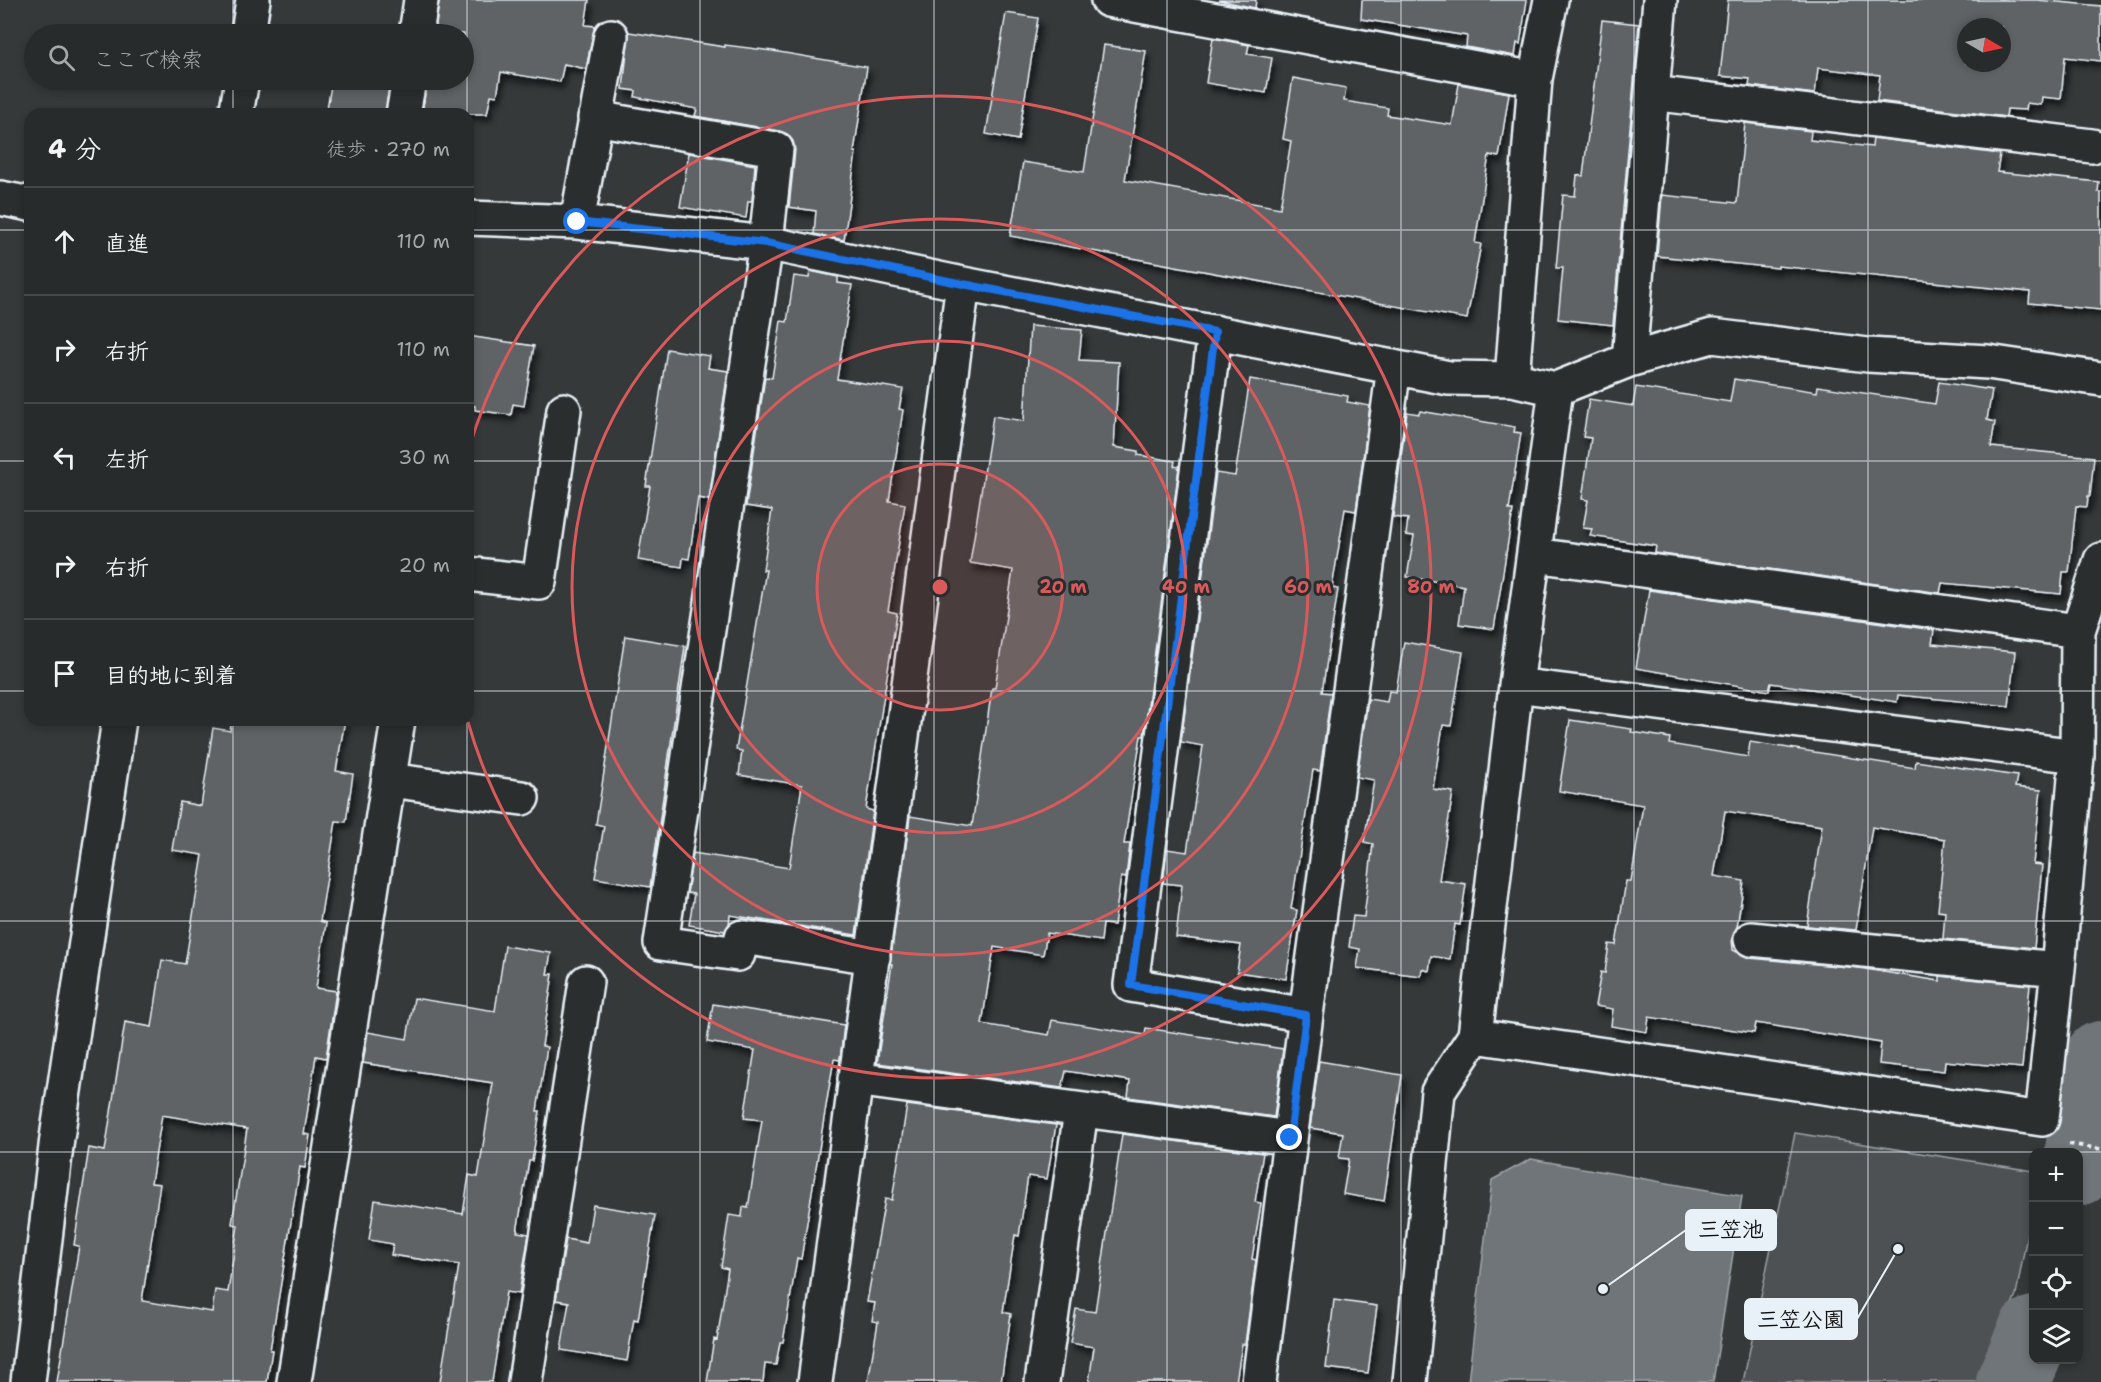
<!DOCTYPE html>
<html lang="ja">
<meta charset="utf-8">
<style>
:root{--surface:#282b2c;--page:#303334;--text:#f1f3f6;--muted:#a5a7a9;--line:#444748}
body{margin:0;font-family:"Shantell Sans","Klee One",sans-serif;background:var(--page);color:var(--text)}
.controls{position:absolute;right:18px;bottom:18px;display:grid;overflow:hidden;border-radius:12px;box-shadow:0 3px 9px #0003}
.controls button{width:54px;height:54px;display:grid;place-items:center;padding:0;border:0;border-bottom:2px solid var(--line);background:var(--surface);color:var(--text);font:30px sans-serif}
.compass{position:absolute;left:1957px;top:18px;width:54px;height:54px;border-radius:50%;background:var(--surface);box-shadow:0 3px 9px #0003;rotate:99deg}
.stop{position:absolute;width:18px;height:18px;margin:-14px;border:4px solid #1a73e8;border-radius:50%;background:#fff}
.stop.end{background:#1a73e8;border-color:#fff;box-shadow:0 2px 6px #0008}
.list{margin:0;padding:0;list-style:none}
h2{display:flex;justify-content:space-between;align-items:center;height:78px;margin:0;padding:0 24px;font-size:26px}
h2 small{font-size:20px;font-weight:400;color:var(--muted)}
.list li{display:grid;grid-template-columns:39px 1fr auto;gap:18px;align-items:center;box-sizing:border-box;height:108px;padding:0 24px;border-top:2px solid var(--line)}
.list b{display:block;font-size:22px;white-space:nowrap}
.list em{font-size:20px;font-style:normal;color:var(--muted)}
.icon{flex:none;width:33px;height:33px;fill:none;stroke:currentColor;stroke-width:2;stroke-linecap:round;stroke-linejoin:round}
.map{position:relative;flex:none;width:2101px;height:1382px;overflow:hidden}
.search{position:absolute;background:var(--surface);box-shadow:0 3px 9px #0003;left:24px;top:24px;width:450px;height:66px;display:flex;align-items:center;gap:15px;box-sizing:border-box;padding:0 21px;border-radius:33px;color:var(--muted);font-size:22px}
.panel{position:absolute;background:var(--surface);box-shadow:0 3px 9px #0003;left:24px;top:108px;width:450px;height:618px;border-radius:18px}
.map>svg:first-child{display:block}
.green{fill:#4d5152;stroke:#9aa1a5;stroke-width:1.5}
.water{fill:#707579;stroke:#a0a7ac;stroke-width:1.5}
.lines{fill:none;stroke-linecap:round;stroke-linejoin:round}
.river{stroke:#707579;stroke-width:74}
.building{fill:#5f6365;stroke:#e8f1f8;stroke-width:1.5;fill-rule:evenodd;filter:url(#shadow)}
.street-casing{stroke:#e8f1f8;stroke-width:38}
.secondary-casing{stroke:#e8f1f8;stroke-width:38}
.path{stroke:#e8f1f8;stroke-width:4;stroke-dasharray:4.5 4.5;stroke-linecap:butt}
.street{stroke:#2a2d2e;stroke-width:33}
.secondary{stroke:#2a2d2e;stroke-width:33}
.route{stroke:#1a73e8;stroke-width:8}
.grid{fill:none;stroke:#e8f1f8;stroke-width:1.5;stroke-opacity:0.55}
.ring{fill:none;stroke:#da5a5c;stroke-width:3}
.centre{fill:#da5a5c;stroke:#2a2d2e;stroke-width:3}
.ring-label{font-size:18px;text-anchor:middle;font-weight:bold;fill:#da5a5c;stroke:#2a2d2e;stroke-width:6;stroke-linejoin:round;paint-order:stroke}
.leader{fill:none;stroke:#e8f1f8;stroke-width:2}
.callout-dot{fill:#e8f1f8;stroke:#2a2d2e;stroke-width:2}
.callout{fill:#e8f1f8;stroke:#e8f1f8;stroke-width:2}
.callout-label{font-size:22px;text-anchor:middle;font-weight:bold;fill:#111}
</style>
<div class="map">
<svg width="2101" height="1382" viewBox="0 0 2101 1382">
<defs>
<filter id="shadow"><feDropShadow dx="3.5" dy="6" stdDeviation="3" flood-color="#0009"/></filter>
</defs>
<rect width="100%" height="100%" fill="#35393a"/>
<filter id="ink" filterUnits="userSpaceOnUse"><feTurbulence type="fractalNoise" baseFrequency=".0167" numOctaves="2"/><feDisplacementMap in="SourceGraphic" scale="12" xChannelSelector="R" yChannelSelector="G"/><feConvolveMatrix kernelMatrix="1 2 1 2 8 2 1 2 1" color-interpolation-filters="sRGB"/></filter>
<g filter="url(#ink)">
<path class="green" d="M1795,1133l238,38v32l-17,92 -38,87h-235z"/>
<path class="water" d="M1531,1159l211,37 -29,186h-245l24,-202z"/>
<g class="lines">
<path class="river" d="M2078,1169l23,-111
M2013,1382l21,-49"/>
</g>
<path class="building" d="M439,0h150l-4,25 10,1 -9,43 -22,-5 -4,18 -59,-10 -4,24 -6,-1 -4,19h-65l5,-34h37v-46h-29z
M1219,0h37l-1,8z
M1362,0h165l-7,44 -3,-1 -2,13 -49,-9 1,-11 -106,-17z
M1728,0h309l64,6v55l-36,-4 -4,42 -19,-2 -1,8 -14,-2 -1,7 -19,-1 -1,8 -129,-16 3,-26 -62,-7 -3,26 -66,-8 1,-7 -30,-3zM1966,27h36v36h-36z
M1006,13l32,5 -20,122 -32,-6z
M1602,20l37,4 -26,301 -55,-6 5,-51h-7l7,-73 12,1 2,-21 6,1z
M358,28l37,6h-38z
M629,32l96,15v-2l48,6 94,16 -13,85h2l-12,88 -30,-6 2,-23 -27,-4 6,-57 -2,-9 -6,-7 -8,-3 -84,-15 2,-7 -62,-12 1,-6 -13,-2z
M1213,38l36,7 -2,9 25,4 -6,35 -60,-10z
M1104,45l42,6 -21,129 155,28 11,-67 -8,-2 10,-61 53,10 -2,13 44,7 -1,7 65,10 7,-41 50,9 -10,64 -10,-2 -14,88 6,1 -14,75 -457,-83 13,-74 61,10z
M332,80h58l-5,34h-59z
M1745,123l66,8 -1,9 62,7 1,-9 127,16 -3,18 102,10 -1,10h3v118l-72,-7 1,-11 -252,-26v2l-121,-12 5,-61 75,8z
M689,153l66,12 -3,36h-4l-2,17 -66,-11z
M810,271l28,6v6l14,2 -15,94 66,10 -4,20 4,1 -14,91 16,3 -17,107 9,2 -31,196 7,2 -17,124 -126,-20 -1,9 -4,7 -36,-6 5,-31 -7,-1 6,-40 96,15 13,-83 -63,-10 3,-24 -6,-1 30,-180h-3l9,-60 -26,-4 19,-129 7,1 9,-57 6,1 7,-46 15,2z
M1030,326l52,4 -3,30 40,2 -5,85 24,4v4l37,6 -1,5 5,1 -35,269h-3l-17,108h6l-4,34 -5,-1 -7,48 -11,-1 -2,17 -54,-8 -4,22 -49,-8 -12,77 67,11 3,-15 93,15 1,-7 137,21 -9,68 -146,-20 2,-16 -64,-10 -4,17 -185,-25 15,-99h-2l20,-148 62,10 20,-138h3l18,-118 -43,-7 23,-147 31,5z
M468,336l66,10 -10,60 -11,-2 -2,11 -36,-5v-4l-7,-1z
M667,349l43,7 -2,12 20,3 -19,129 -11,-2 -9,61 -6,-1 -1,9 -44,-7 12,-74h-4z
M1250,379l98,17 -1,6 23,4 -14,105 -11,-2 -13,79 6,1 -16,103 9,1 -11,78 -7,-1 -22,139 6,1 -11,69 -49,-7 4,-27 -65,-8 6,-52 -19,-2 4,-34 20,3 16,-106 -22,-4 35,-269 19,3z
M1734,379l83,13 1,-6 117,18 4,-22 53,8 -5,30 8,2 -4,25 103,10 -4,39h-2l-1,11 -11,-1 -7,66h-6l-2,22 -119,-11 -2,10 -285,-40 1,-7 -66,-10 2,-7 -9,-1 5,-28 -6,-1 9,-61 -8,-1 6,-38 44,7 3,-19 94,15z
M1420,411l95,16 -1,5 7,1 -12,77h4l-19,119 -35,-5 5,-38 -57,-9 7,-41 -8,-1 2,-16 -15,-2 14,-105 12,2z
M1649,590l285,40 -2,14 83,8 -6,54 -111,-11 -1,7 -126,-19 -2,8 -133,-23z
M625,636l60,10 -35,241 -55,-9 9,-52 -8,-2z
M1404,642l59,10 -12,74 -8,-1 -10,64 20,3 -14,88 27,4 -6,41 -5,-1 -5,35 -19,-3 -2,15 -7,-2 -1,7 -64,-8 3,-19 -11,-2 4,-31 11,1 9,-73 -9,-2 10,-62 -17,-3 11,-78 19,3 2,-11 7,1z
M232,720h113l-9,51 17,3 -7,48 -10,-1 -16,100 6,2 -10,65 20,3 -10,67 -10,-2 -12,78 6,1 -5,33 -5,-1 -30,183h2l-5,32h-210l22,-136 -5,-1 15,-97 16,3 20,-129 27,5 10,-67 23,4 18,-109 -31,-5 8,-48 21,4 12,-78 17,3zM162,1115l85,14 -15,95 6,1 -10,67 -13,-2 -3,22 -70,-11 18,-117 -9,-1z
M1570,720l62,9 -1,3 39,6 -1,6 79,13 2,-15 165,26 1,-7 101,15 -2,11 26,3 -8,74 9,1 -8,83 -91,-9 2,-27 -7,-1 7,-72 -73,-12 -16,103 -49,-4 15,-100 -97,-15 -11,65 30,5 -7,46 -5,11 1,12 16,8 110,10 81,13v-5l90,9 -8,83 -77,-7 -1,10 -65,-7 2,-21 -125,-20 -2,10 -105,-16 -2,15 -36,-6 2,-17 -18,-3 6,-34 4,1 4,-29 7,1 10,-64h5l12,-76 -84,-14z
M505,946l46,7 -4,21h6l-11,72 5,1 -10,64h3l-8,50h-3l-12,71 12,2 -10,60 -13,-2 -14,90h-52l19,-117 -68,-10 2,-11 -24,-4 6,-40 88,14 6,-39 9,2 15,-94 -130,-20 5,-31 39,7 7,-41 81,13z
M713,1004l131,21 -4,35 -6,-1 -6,35 -27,165 -4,-1 -14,84h-3l-4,23 -11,-1 -2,18h-56l7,-43 3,1 11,-71 -7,-2 8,-52 13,2 1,-10 5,1 14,-88 -18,-2 11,-68 -48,-8z
M1319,1061l83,14 -18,126 -41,-7 6,-35 -10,-1 4,-25 -33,-5z
M907,1105l149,20 -9,54 -19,-3 -9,60 -4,-1 -12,77 8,2 -10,68h-133l10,-60 -6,-1 3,-18 -8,-1 18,-103 7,1z
M1122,1134l141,19 -8,49 6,1 -9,56 4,1 -11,84h-3l-6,38h-147l5,-35 -24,-4 6,-34 19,3z
M593,1205l62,10 -17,105 -4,-1 -7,42 -66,-11 8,-48 -13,-2 10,-61 21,4z
M1334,1300l43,6 -9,67 -42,-5z"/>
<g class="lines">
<defs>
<path id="street" d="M1108,0l427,79
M248,34l5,-34
M416,34l5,-34
M1652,93l440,53
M236,114l6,-34
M403,114l6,-34
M595,118l181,31 -10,94 -105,700 77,11 4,-17 131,20
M468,218l109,4 189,21 197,41 486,94 63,1 44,10 73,-29 83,-24 156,19 120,7 113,17
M577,222l34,-186
M1215,332l-84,653 175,30
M1629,360l31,-360
M1512,379l23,-300 16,-79
M1535,555l543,76
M468,574l71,8 25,-172
M1516,685l561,71
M389,780l133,18
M1751,939l307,30
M1475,1036l567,83 16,-150 19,-213 1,-125 23,-71
M855,1079l435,59
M28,1382l29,-244 62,-418
M294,1382l104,-662
M525,1382l61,-400
M815,1382l148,-1098
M1042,1382l39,-271
M1259,1382l47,-367 88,-648
M1410,1382l28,-290 37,-56 41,-351 40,-296"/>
<path id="secondary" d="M0,198l30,6"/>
</defs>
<use href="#street" class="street-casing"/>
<use href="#secondary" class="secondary-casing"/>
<path class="path" d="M2069,1144l32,5"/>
<use href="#street" class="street"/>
<use href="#secondary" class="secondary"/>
</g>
</g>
<g class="lines" filter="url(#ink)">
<path class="route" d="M577,222l189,21 197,41 252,48 -84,653 175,30 -16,123"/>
</g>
<path class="grid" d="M233,0v34M467,0v114M700,0v1382M934,0v1382M1167,0v1382M1401,0v1382M1634,0v1382M1868,0v1382M233,80v34M0,230h30M468,230h1633M0,461h30M468,461h1633M0,691h30M468,691h1633M233,720v662M467,720v662M0,921h2101M0,1152h2101"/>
<circle cx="940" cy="587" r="123" fill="#da5a5c" fill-opacity=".12"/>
<g class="ring">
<circle cx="940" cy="587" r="123"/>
<circle cx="940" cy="587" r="246"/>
<circle cx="940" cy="587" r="368"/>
<path d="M468 452A491 491 0 1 1 468 722"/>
</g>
<circle cx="940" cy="587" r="9" class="centre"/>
<g class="ring-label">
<text x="1063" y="593">20 m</text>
<text x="1186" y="593">40 m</text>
<text x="1308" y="593">60 m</text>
<text x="1431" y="593">80 m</text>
</g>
<path class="leader" d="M1603 1289L1686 1230M1898 1249L1857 1319"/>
<g class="callout-dot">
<circle cx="1603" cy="1289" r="6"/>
<circle cx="1898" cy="1249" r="6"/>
</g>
<g class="callout">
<rect x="1686" y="1210" width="90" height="40" rx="6"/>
<rect x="1745" y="1299" width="112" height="40" rx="6"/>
</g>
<g class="callout-label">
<text x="1731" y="1237">三笠池</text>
<text x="1801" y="1327">三笠公園</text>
</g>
</svg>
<div class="controls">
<button>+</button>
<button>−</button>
<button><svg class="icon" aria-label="locate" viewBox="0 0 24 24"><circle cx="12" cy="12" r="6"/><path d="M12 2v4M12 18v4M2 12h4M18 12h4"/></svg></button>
<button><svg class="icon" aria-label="layers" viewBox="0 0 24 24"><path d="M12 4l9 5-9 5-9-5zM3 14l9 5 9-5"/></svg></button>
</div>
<svg class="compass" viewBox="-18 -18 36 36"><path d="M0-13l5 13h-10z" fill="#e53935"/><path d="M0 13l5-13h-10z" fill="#a5a7a9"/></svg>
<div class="stop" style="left:577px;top:222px"></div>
<div class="stop end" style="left:1290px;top:1138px"></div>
<div class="search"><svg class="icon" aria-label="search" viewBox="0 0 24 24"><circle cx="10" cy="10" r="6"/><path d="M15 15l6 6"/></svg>ここで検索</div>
<section class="panel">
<h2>4 分<small>徒歩 · 270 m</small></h2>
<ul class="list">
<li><svg class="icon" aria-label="ahead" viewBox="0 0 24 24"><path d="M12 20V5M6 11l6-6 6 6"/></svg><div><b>直進</b></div><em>110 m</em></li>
<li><svg class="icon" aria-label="right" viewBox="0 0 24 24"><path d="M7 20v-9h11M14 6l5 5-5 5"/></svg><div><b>右折</b></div><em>110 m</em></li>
<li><svg class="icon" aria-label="left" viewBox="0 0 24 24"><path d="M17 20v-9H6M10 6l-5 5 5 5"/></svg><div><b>左折</b></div><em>30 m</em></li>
<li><svg class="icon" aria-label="right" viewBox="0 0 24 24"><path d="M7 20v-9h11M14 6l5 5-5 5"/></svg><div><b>右折</b></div><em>20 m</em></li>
<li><svg class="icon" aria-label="arrive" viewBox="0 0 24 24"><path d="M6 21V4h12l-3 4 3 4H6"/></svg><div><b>目的地に到着</b></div></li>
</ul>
</section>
</div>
